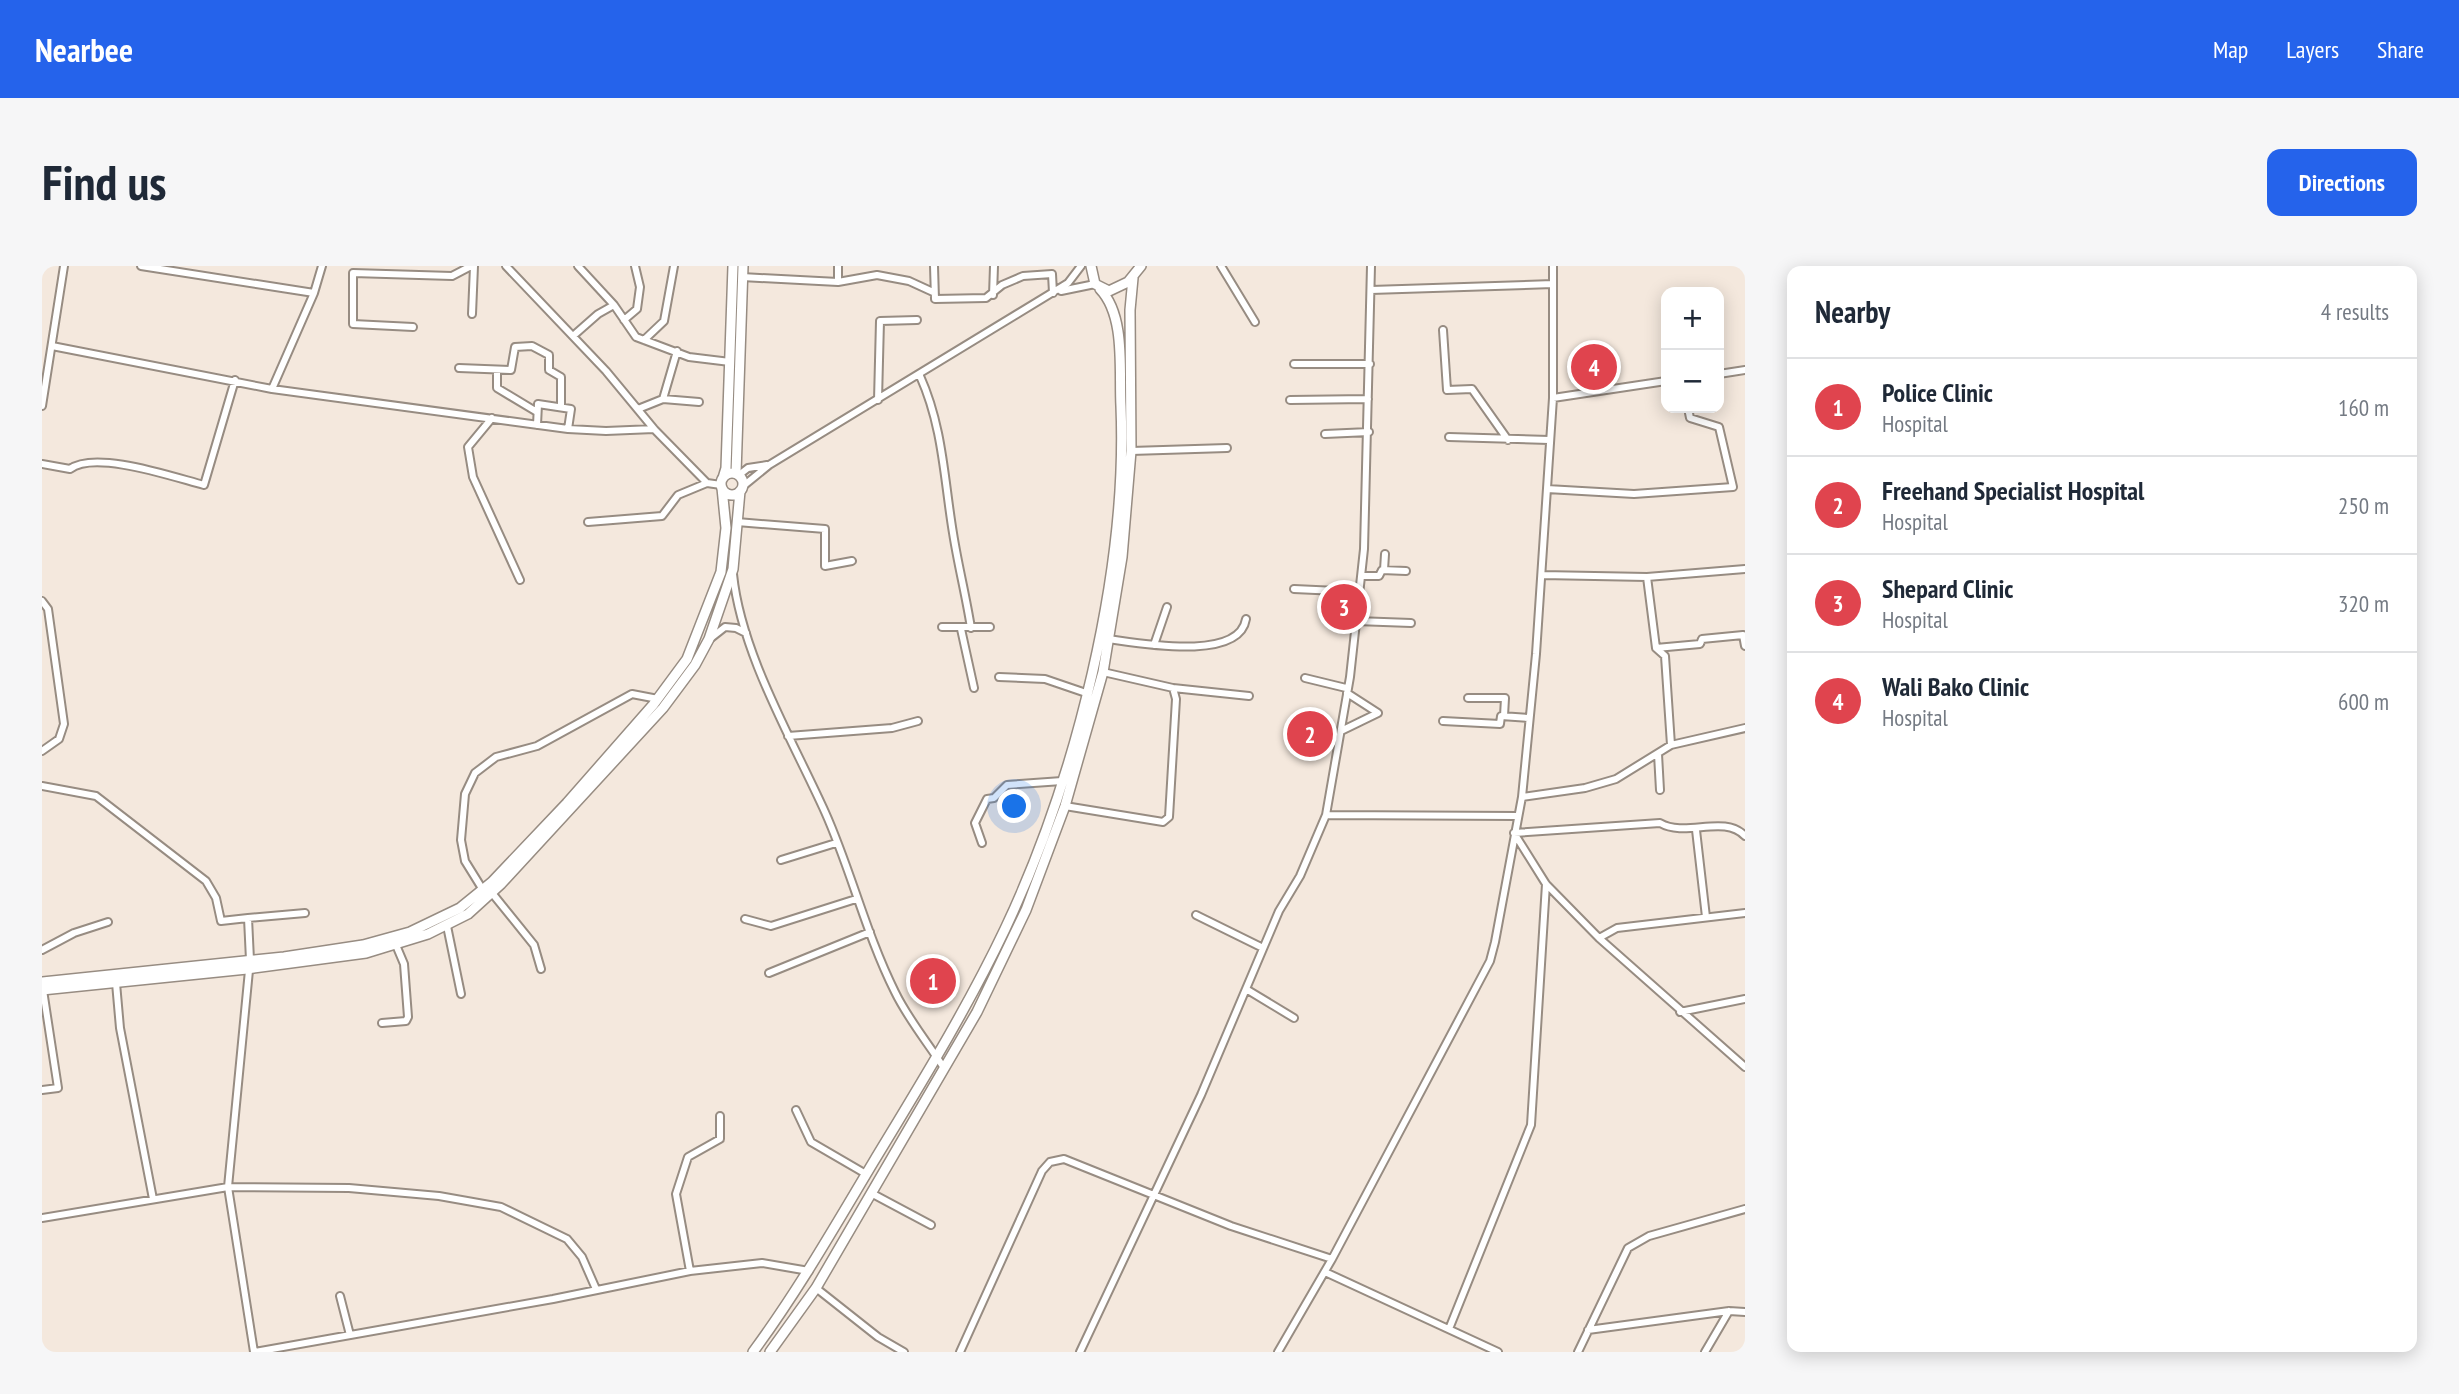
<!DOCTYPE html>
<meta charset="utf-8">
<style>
:root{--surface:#fff;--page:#f6f6f7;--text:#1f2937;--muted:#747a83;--line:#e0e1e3;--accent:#2563eb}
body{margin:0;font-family:"PT Sans Narrow",sans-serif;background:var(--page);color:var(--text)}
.controls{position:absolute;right:21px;top:21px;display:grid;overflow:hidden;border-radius:14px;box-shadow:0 4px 18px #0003}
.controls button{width:63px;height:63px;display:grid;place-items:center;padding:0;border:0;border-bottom:2px solid var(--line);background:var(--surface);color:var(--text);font:35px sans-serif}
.you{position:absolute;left:973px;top:541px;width:24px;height:24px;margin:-18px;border:5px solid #fff;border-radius:50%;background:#1a73e8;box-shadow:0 0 0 10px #1a73e833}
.badge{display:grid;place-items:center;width:46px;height:46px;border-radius:50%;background:var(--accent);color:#fff;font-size:23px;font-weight:700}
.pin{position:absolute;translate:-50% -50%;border:4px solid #fff;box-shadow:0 2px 7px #0006}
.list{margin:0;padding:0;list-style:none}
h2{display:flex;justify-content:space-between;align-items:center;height:91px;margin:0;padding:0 28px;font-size:30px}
h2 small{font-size:23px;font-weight:400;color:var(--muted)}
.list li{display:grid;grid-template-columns:46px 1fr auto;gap:21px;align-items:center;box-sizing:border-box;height:98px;padding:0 28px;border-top:2px solid var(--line)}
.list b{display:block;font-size:26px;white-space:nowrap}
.list p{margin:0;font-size:23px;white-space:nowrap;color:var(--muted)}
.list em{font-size:23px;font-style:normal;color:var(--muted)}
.map{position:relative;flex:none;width:1703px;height:1086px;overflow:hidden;border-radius:14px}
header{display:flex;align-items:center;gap:42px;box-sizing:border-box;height:98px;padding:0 35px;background:var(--accent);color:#fff}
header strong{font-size:33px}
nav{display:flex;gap:38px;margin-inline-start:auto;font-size:24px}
.intro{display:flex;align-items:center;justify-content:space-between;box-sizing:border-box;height:168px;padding:0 42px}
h1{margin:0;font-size:49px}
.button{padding:18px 32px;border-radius:14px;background:var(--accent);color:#fff;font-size:24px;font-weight:700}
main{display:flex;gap:42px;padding:0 42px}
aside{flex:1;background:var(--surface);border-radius:14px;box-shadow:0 4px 18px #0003}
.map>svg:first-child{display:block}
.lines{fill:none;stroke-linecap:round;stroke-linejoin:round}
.street-casing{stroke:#978c82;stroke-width:10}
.secondary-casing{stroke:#978c82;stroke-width:12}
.street{stroke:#fff;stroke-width:6}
.secondary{stroke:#fff;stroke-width:9}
</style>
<header>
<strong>Nearbee</strong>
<nav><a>Map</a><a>Layers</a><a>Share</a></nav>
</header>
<div class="intro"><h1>Find us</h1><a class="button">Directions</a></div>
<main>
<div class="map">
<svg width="1703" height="1086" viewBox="0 0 1703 1086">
<rect width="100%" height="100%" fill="#f4e8dd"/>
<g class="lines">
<defs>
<path id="street" d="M99,0l173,27
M464,0l100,105 48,58 53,54 14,2
M536,0l36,39 22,32 53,20 41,5
M892,0l1,33 51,-1 16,-13 21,-9 29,-2 1,19
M1179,0l34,56
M700,11l96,5 39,-7 32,6 24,11
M796,16v-16
M1329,24l182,-6
M1019,25l34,-7
M951,29l1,-29
M430,48l2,-48
M582,54l13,-11 3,-22 -5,-21
M371,61l-60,-3v-51l99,3 19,-10
M1401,64l4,60 25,-1 36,51
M531,70l25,-22 16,-9
M602,74l20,-19 10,-55
M10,80l220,43 296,40 38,2 48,-2
M1252,98h76
M417,102l52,2 4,-23 17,-1 17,9v15l12,7v30
M455,104v18l40,24
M1677,108l26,-4
M878,110c23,51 24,103 33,157 5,32 13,63 18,95
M230,123l42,-96 8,-27
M1511,132l113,-17
M621,133l36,3
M836,134l2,-79 37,-1
M1248,134l78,-1
M0,140l22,-140
M596,143l25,-10 14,-48
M450,152l-24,29 5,30 47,103
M495,159l1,-21 33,5 -3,20
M1283,168l44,-2
M1407,171l100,3
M1089,185l96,-3
M0,198l28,5c25,-19 103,8 134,16l31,-105
M697,209l9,-7 19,-3
M700,221l27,-22 299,-182 13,-17
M1505,223l87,5 99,-7 -14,-60 -29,-9 -2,-10
M546,256l74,-6 16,-21 29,-12
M695,256l88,7v37l27,-5
M1342,304l1,-16
M691,308c8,79 59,165 92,238 26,58 41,122 70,180 13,27 33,51 49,76
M1500,309l105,2 9,71 9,8 6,89
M1319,310h18l3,-6 24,1
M1605,311l98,-8
M1252,323l65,3
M0,335l6,8 16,115 -5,15 -17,12
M1314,355l55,2
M900,361h48
M919,363l13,59
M669,372l14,-11 11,1 10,5
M1066,373c31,4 131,23 138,-20
M1112,379l13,-38
M1614,382l44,-4 2,-5 41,-4 2,11
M1061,406l70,16 76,8
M957,411l46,2 41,14
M1263,412l41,10
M1426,432h37l-1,18
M1401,455l57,3 1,-8 28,2
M1299,465l37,-18 -31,-20
M746,470l104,-8 26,-7
M1616,488l2,36
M0,520l54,10 110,85 10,17 5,23 27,-3
M1480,531l63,-9 31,-9 55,-34 74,-17
M1023,540l98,16 6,-5 7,-118 -3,-11
M1284,549l191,1
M1654,564l10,87
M1472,567l32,51 53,54 146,129
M1472,567l146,-10c26,15 64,-9 85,13
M940,577l-7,-20 12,-24 7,-1 13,-13 55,-4
M739,594l55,-17
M441,624l-18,-29 -4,-21 4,-46 10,-21 21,-16 41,-11 95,-52 26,5
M450,627l42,52 7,24
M1154,649l67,33
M703,653l26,7 85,-27
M405,660l14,68
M1557,672l18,-10 128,-15
M0,684l32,-17 34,-11
M727,707l101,-41
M74,717l4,45 33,171
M1204,723l48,29
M1638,746l65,-13
M340,757l24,-2 2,-4 -4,-53 -8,-19
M0,824l16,-2 -15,-98
M754,844l15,32 55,32
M829,927l60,32
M0,952l186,-31 121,1 90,8 62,11 66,32 15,18 14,32
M648,1005l-14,-77 12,-37 32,-18v-23
M1283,1006l173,80
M774,1022l62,49 26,15
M298,1030l10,39
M1407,1063l82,-204 15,-241
M1546,1064l141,-19 16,1
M212,1086l-26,-165 22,-227 -2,-42 57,-5
M213,1086l298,-53 137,-28 72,-8 47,8
M918,1086l82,-181 8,-9 14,-3 167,67 101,33
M1038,1086l121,-257 78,-184 21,-35 26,-61 24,-138 14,-128 7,-283
M1236,1086l54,-93 158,-298 5,-19 27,-145 14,-143 17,-256v-132
M1536,1086l50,-104 21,-12 96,-27
M1663,1086l24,-41"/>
<path id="secondary" d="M1049,0l4,18 14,7 19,-9 13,-16
M694,207l7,-207
M679 218a11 11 0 1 1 22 0a11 11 0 1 1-22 0Z
M681,212l3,-10 7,-202
M0,716l242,-25 79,-12 47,-13 50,-24 32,-26 75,-79 86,-98 34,-46 34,-87 5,-44 -4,-40
M0,724l205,-21 119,-16 62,-19 40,-20 33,-30 162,-176 32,-43 14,-26 24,-70 7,-78
M711,1086c45,-61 82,-126 121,-191 46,-76 93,-152 131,-232 71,-150 123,-357 116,-523 -2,-35 5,-90 -21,-117
M728,1086l46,-64 161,-276 49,-102 39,-104 38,-134 19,-115 9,-106 -1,-141 3,-32"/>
</defs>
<use href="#street" class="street-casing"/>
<use href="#secondary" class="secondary-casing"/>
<use href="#street" class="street"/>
<use href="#secondary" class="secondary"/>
</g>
</svg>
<div class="controls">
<button>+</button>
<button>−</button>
</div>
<div class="you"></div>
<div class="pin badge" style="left:891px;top:715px;background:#e0444e">1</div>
<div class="pin badge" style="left:1268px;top:468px;background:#e0444e">2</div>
<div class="pin badge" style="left:1302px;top:341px;background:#e0444e">3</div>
<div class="pin badge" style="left:1552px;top:101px;background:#e0444e">4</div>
</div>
<aside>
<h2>Nearby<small>4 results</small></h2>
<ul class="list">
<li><span class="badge" style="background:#e0444e">1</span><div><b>Police Clinic</b><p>Hospital</p></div><em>160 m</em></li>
<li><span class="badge" style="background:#e0444e">2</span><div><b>Freehand Specialist Hospital</b><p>Hospital</p></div><em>250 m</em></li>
<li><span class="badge" style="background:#e0444e">3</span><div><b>Shepard Clinic</b><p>Hospital</p></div><em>320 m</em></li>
<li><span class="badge" style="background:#e0444e">4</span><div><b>Wali Bako Clinic</b><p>Hospital</p></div><em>600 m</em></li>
</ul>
</aside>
</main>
